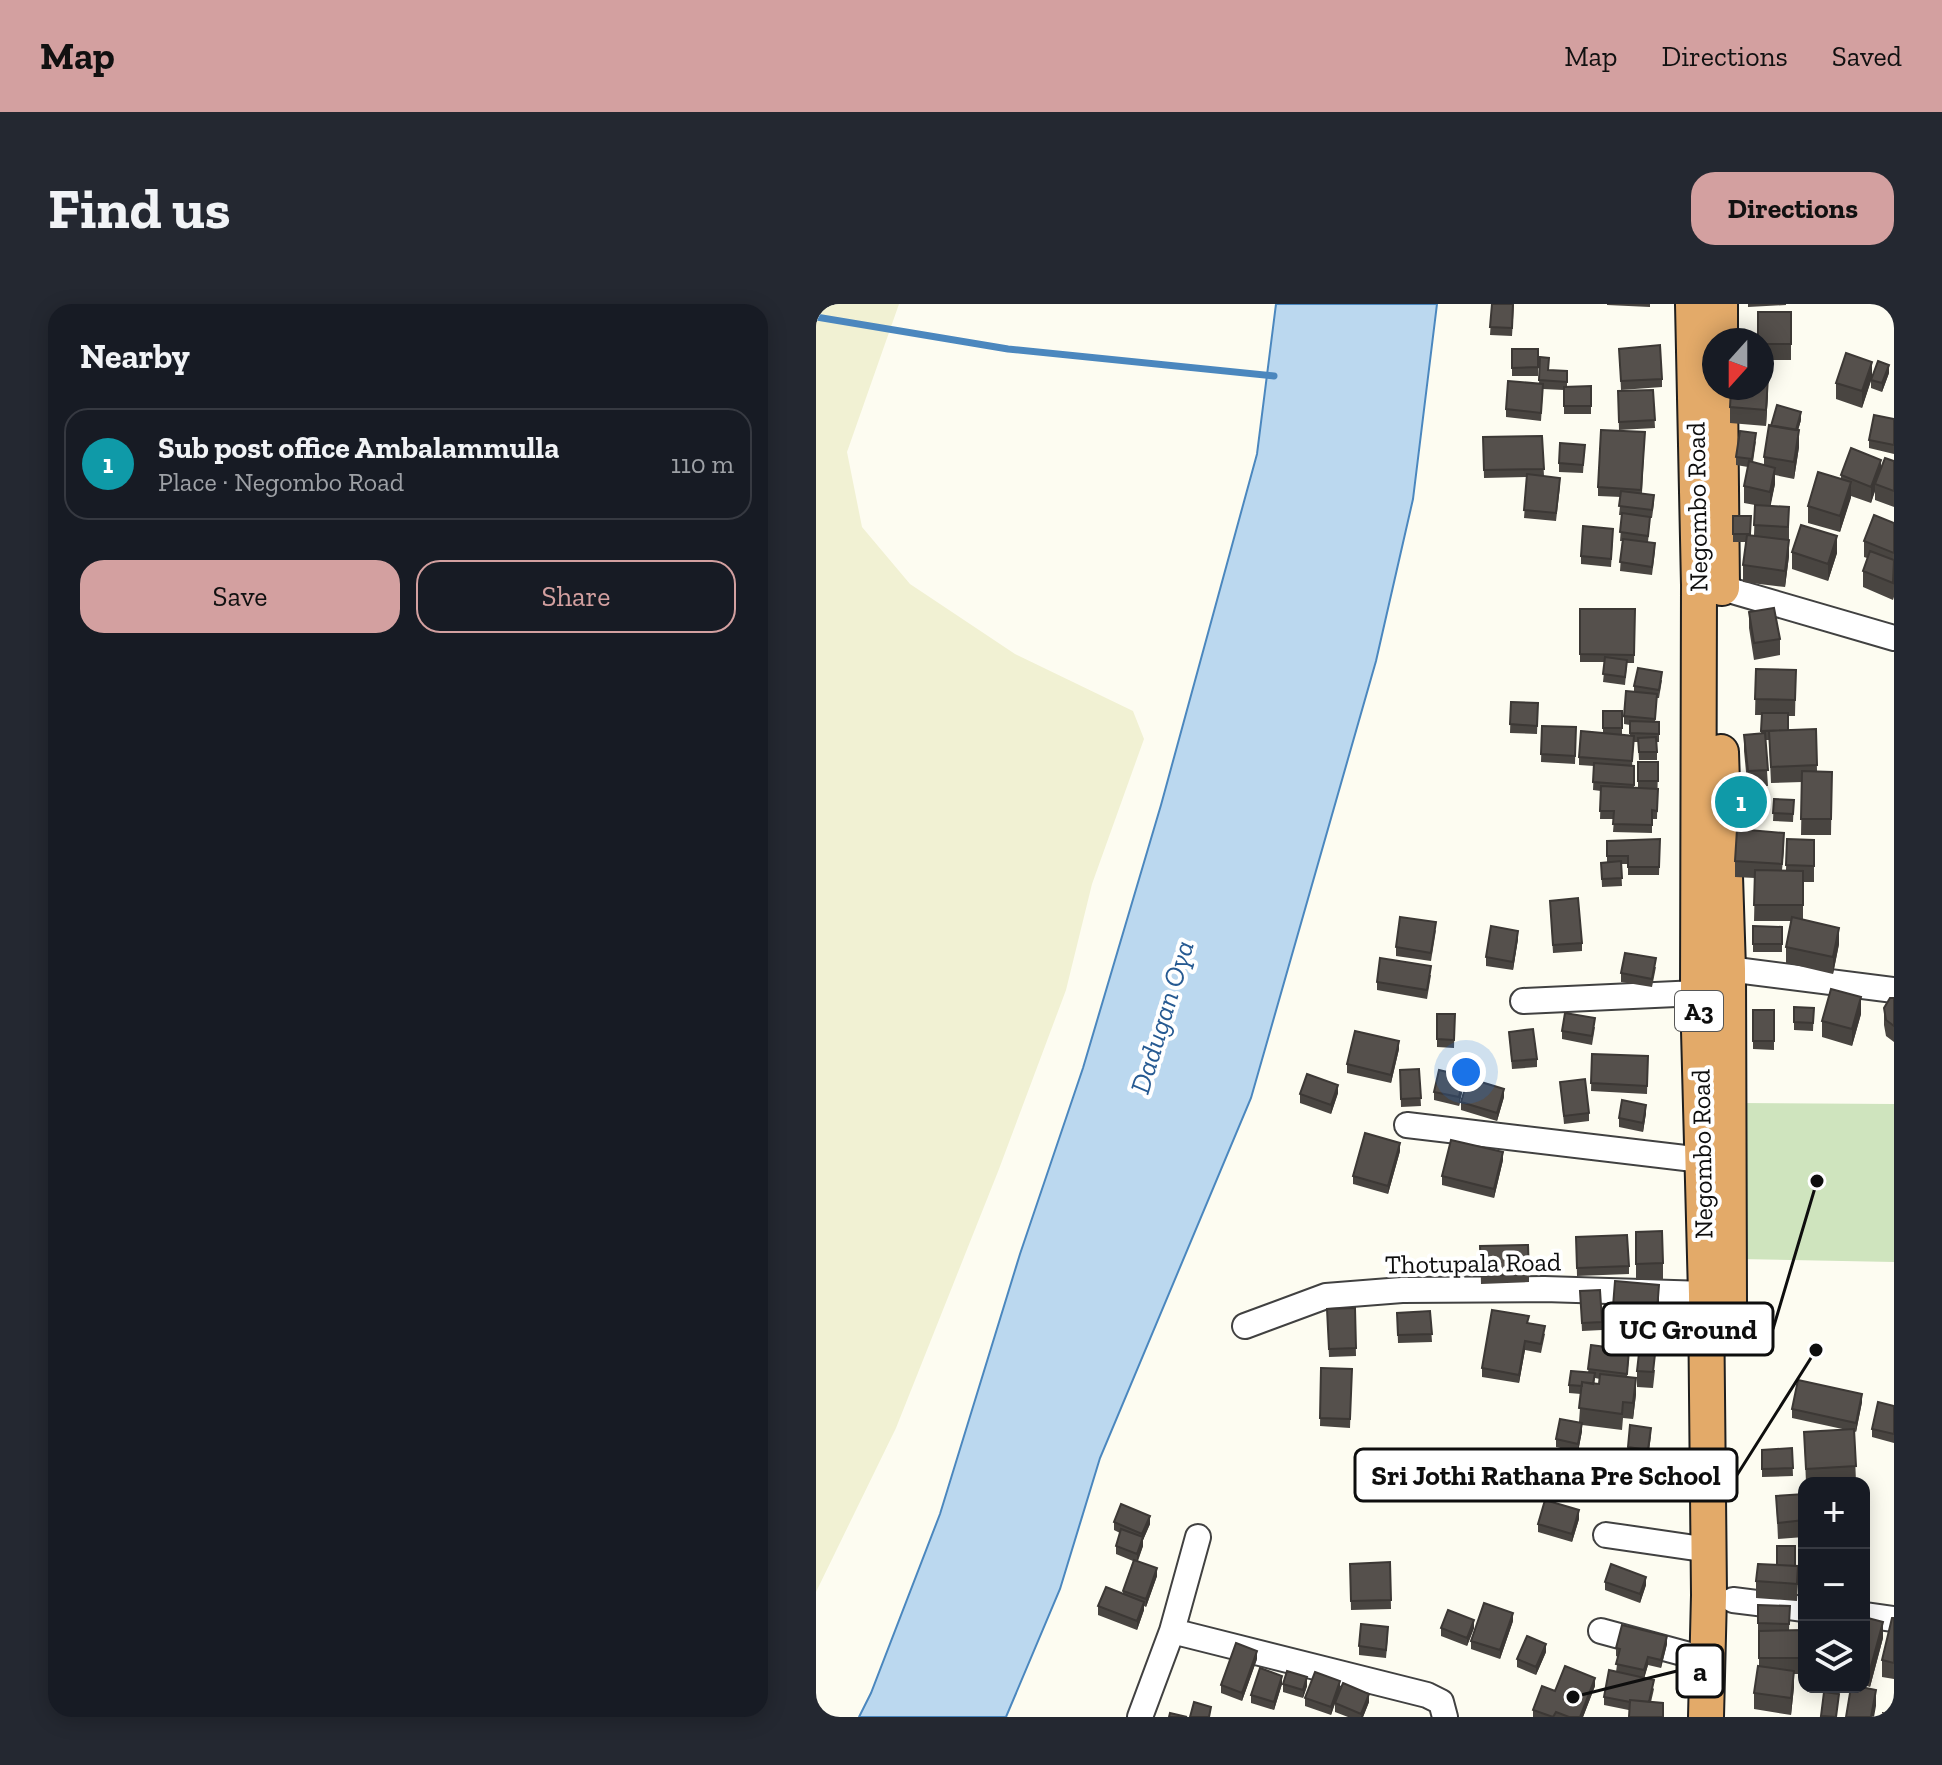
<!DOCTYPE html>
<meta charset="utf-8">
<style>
:root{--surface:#171b24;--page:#242831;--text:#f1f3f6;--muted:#9ea1a6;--line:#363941;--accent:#d3a0a0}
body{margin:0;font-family:"Zilla Slab",serif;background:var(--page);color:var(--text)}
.controls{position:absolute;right:24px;bottom:24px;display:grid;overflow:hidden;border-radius:16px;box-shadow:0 4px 20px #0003}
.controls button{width:72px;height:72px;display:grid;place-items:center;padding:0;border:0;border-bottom:2px solid var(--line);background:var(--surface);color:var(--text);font:40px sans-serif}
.compass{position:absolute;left:886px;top:24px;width:72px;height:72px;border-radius:50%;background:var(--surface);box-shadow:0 4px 20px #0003;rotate:201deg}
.you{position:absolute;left:650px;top:768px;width:28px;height:28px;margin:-20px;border:6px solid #fff;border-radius:50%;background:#1a73e8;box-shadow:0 0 0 12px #1a73e833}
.badge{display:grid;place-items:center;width:52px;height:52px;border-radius:50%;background:var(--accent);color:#fff;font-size:26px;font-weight:700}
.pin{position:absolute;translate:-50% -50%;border:4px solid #fff;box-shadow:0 2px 8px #0006}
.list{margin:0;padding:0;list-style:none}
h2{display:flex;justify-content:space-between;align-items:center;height:104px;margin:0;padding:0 32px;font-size:34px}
h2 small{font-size:26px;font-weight:400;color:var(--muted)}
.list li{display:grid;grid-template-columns:52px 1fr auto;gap:24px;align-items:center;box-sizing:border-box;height:112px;margin:0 16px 16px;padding:0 16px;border:2px solid var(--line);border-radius:24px}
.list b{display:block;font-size:30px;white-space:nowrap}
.list p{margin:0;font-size:26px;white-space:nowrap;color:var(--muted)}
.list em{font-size:26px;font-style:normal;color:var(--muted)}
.actions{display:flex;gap:16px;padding:24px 32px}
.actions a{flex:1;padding:18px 0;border:2px solid var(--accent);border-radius:24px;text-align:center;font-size:28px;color:var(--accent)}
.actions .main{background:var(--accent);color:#111}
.icon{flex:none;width:44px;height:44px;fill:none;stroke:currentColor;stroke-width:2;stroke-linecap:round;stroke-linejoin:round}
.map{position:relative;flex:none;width:1078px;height:1413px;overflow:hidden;border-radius:24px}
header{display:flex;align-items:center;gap:48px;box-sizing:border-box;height:112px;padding:0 40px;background:var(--accent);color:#111}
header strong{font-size:38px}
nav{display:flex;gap:44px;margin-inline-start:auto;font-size:28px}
.intro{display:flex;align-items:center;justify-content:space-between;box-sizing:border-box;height:192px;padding:0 48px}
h1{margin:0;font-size:56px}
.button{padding:20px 36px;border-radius:24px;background:var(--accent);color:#111;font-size:28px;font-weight:700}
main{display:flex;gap:48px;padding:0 48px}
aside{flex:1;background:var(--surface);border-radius:24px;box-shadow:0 4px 20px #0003}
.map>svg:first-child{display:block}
.farmland{fill:#f1f1d3}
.green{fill:#cfe4be}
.water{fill:#bbd8ef;stroke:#4b87be;stroke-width:2}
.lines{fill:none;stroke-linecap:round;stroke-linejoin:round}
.stream{stroke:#4b87be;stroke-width:7}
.minor-casing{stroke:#414141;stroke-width:28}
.highway-casing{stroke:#1f1f1f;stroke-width:38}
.minor{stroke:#fff;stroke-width:24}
.highway{stroke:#e3aa69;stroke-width:34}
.wall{fill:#494541;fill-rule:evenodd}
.shaded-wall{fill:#3c3835}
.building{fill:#55504c;stroke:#3c3835;stroke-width:2}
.labels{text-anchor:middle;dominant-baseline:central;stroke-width:8;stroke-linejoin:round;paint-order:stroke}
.shield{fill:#fff;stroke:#565656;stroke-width:2}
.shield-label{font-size:24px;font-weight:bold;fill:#0e0e0e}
.street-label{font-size:26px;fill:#0e0e0e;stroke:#fff}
.water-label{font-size:28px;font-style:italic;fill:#265a92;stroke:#fff}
.leader{fill:none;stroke:#0e0e0e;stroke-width:3}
.callout-dot{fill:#0e0e0e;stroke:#fff;stroke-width:3}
.callout{fill:#fff;stroke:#0e0e0e;stroke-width:3}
.callout-label{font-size:28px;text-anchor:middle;font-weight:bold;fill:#0e0e0e}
</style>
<header>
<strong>Map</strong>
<nav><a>Map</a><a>Directions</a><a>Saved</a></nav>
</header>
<div class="intro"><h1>Find us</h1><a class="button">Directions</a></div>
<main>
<aside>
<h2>Nearby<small></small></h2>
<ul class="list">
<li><span class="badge" style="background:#0f9aa8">1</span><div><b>Sub post office Ambalammulla</b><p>Place · Negombo Road</p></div><em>110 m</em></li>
</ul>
<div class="actions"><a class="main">Save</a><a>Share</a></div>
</aside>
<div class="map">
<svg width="1078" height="1413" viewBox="0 0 1078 1413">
<rect width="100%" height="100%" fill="#fdfcf1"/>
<path class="farmland" d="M0,0h83l-52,148 15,75 48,57 105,70 118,57 11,28 -52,145 -26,106 -67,179 -103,259 -80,164z"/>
<path class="green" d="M922,799l156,1v158l-154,-3z"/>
<path class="water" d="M460,0h161l-24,195 -37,162 -125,437 -151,360 -40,131 -54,128h-147l12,-24 69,-179 80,-260 63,-186 78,-263 96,-351z"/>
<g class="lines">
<path class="stream" d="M0,13l192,32 266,27"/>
<defs>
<path id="minor" d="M906,284l172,50
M912,665l166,21
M707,697l175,-8
M591,821l295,35
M429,1022l81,-30 76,-6 142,-1 162,5
M790,1231l103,15
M382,1233l-26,94 255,64 14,7 4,15
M917,1296l71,9
M1048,1311l30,4
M785,1327l107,29
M324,1413l32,-86"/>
<path id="highway" d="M877,0l6,281 -1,408 8,301 3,301 -3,122
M904,0v36
M904,84l2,200
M905,448l7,217 1,334"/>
</defs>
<use href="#minor" class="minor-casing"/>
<use href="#highway" class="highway-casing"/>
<use href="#minor" class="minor"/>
<use href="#highway" class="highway"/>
</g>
<path class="wall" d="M676,0h22l-2,32 -22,-1z
M791,0h43v3l-43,-2z
M932,0h38v1l-38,2z
M975,8v48h-29v-20z
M696,45h26v27h-26z
M803,45l43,30v8l-41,3z
M724,53l9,13 18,1v16l24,-1v28h-27v-24l-21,-1 -2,32 -35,-4v-8l33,-25z
M1073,69l-7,19 -11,-4v-8l-9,28 -26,-9v-16l36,-5z
M837,86l2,38 -36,2 -1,-39z
M952,89l-2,33 -36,-3v-16z
M1078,115v35l-25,-6v-8z
M985,116l-3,10 1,17 -5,32 -19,-4v9l-5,22 19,18v32l-4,31 -42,-5v-17l3,-23h-13v-26l17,19h4l1,-30 -11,-2v-17l4,-19 -12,-2v-8l20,-16 -3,21 11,3v-8z
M829,128l-3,61 12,10 -2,15h-2l-2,24 7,9 -3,24 -32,-4 2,-30h-2l2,-26h-3l2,-18 -23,-1v-9z
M726,132l2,40 16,10 -4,35 -32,-3 3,-41 -43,1 -1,-41z
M769,141l-2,28 -24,-1v-9z
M1078,157v46l-19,-7v-9l-4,12 -20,-7 -11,36 -32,-9v-17l33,-27v-4l40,-7z
M1078,219v74l-1,3 -30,-13v-16l4,-13 -3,-1v-16z
M797,233l-2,30 -30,-3v-8z
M976,248l45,1 -9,28 -36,-12z
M764,305h55l-1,54h-7l-2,22 -22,-3 2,-20h-25z
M933,308l31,27v16l-26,5 -5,-32z
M940,365l40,1 -1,46h-7v14l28,-1 1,42 15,1 -1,63h-30l1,-53 -31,1 -2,-43h-4l3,46 -14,1 -4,30 -21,-3v-9l18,-23 -3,-31v-16l17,-2 1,-18h-7z
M846,376l-3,18h-2l-2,24h4v20h-2v18h-18l-1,-18h-4l-2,24 2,21 4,1v-26h20l-1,57h-5v14l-39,-1 1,-13h-14l1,-28 -8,-1 1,-24 -15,-1v-8l24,-24v-22h19v24h8v-10l-6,-1v-8l10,-25v-5z
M695,398l27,1 -1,31 -27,-1z
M726,422l34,1 -1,37 -34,-2z
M958,495l20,1 -1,22 -20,-1z
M844,535l-1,36h-31v-11h-7l1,22 -20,1 -1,-24 6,-1v-21z
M971,535l27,1v42h-11v38l36,24 -6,30 -47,-11v-16l5,-26h-37l1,-43 -20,-1v-16l49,-12 -2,21h4z
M734,597l32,42v8l-29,2z
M937,622l29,1v25h-29z
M620,626l-5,31 -35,-5v-9z
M702,635l-5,31 -27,-4v-9z
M840,663l-4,20 -31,-5v-9z
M615,671l-4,24 -50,-9v-8z
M1078,694v44l-8,-6 -2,-11v-17z
M998,704l-1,23 -19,-1v-8z
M937,706h21v40l-21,-1z
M621,710h18l-1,34 -17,-1z
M1045,710l-9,32 -30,-9v-16z
M779,723l-3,18 -30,-6v-8z
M693,728l28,27v8l-25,2z
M583,745l-8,34 -44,-10v-9z
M776,750l56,2 -1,38 -56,-3z
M603,765l2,37 -20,1 -1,-37z
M744,778l29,31v8l-25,3z
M648,780l-5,22 -25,-6v-8z
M522,789l-7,21 -31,-11v-9z
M688,793l-7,24 -36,-11v-8z
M830,809l-3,19 -24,-5v-9z
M584,847l-12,43 -35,-10v-8z
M687,856l-9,38 -52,-13v-9z
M820,928l27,31v17h-27z
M760,933l53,29v8l-52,2z
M664,942l49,28v8l-48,2z
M764,987l22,31v8l-20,1z
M539,1004l1,48 -27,1 -2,-48z
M843,1005l-3,38 -44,-4v-24z
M614,1007l2,31 -34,1 -1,-30z
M713,1019l16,11 -4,19 -16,-3 -6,33 -37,-6v-9z
M775,1041l38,13 -2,19 9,17 -3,25 -10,-1 -1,12 -40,-5v6l-4,21 -22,-5v-8l23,-17 2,-28 -12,-1v-8l19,-12zM779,1074l5,1 -1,5h-5z
M505,1064l31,1 -2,59 -30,-2z
M839,1066l-2,18 -16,-1v-16z
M1046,1098l-6,30 -2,-1 2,51 -50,1 -2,-51 43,-2 -55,-12v-9z
M1078,1102v37l-22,-6v-8z
M835,1132l-3,22 -12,-1 -3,37 -49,-4v-9l44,-28v-6z
M976,1144l1,28 -31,1v-27z
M988,1190v43l-26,2 -2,-43z
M763,1215l-7,23 -34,-10v-8z
M298,1218l36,2 -7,16v6l-5,15 19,15 -11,31 -2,-1v4l-7,20 -39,-15v-9l25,-12v-3l10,-30 -17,-7v-8l4,-13 -6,-3z
M574,1258l1,47 -40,1 -1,-46z
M961,1261l18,1 3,17 -1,18 -41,-3v-17z
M789,1278l41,3 -6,18 -35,-13z
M942,1301l32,1 -1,24h15v44h-10v13l-3,28 -37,-6v-16l5,-27v-34h-1z
M1048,1313l19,21 -13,49 -6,-2z
M1078,1314v61l-12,-2v-17z
M697,1317l-13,38 -29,-10v-8z
M625,1324h33l-7,18 -26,-10z
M572,1331l-2,23 -27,-3v-9z
M851,1340l-6,24 -13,-3 -4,13 10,11 -3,13 12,15 -59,-12v-8l12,-25 2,-15 -2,-1v-8z
M730,1348l-10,23 -19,-8v-8z
M441,1355l-15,42 -21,-8v-8z
M466,1380l-8,26 -23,-7v-8z
M467,1380l24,2 -4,12 -20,-6z
M779,1382l-12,31h-50v-7l22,-19z
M524,1385l-9,26 -26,-9v-8z
M553,1398l-6,15h-15l-13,-5v-9z"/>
<path class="shaded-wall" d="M1056,58v16l-10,30v-17z
M1073,61v8l-7,19v-9z
M952,73v16l-2,33v-16z
M985,108v8l-6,21v-8z
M983,126v17l-5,32v-17z
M1065,156v16l-6,8v7l-4,12v-16z
M959,164v16l-5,25v-17z
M1035,178v16l-11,34v-16z
M1021,232v17l-9,28v-17z
M973,236v16l-4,31v-16z
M938,479v8l-4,26v-8z
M1023,624v16l-6,30v-17z
M702,627v8l-5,31v-8z
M1045,693v17l-9,32v-17z
M583,737v8l-8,34v-8z
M648,772v8l-5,22v-9z
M522,781v8l-7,21v-9z
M688,785v8l-7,24v-8z
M830,801v8l-3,19v-9z
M584,839v8l-12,43v-8z
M687,848v8l-9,38v-9z
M843,981v24l-3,38v-24z
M709,1037v9l-6,33v-8z
M820,1074v16l-3,25v-16z
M1046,1090v8l-6,30v-9z
M766,1119v8l-4,21v-8z
M763,1206v9l-7,23v-8z
M334,1212v8l-7,16v6l-6,16v-8l5,-14v-6z
M341,1264v8l-11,31v-8z
M830,1273v8l-6,18v-9z
M328,1298v8l-7,20v-9z
M697,1309v8l-13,38v-9z
M658,1316v8l-7,18v-8z
M1067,1318v16l-13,49v-17z
M851,1332v8l-6,24v-8z
M730,1340v8l-10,23v-8z
M441,1347v8l-15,42v-8z
M832,1353v8l-4,14v-9z
M978,1367v16l-3,28v-17z
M466,1372v8l-8,26v-8z
M491,1373v9l-4,12v-8z
M779,1374v8l-12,31h-3z
M524,1377v8l-9,26v-8z
M1060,1386v16l-2,11h-3z
M553,1390v8l-6,15h-2z"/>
<path class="building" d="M676,0h21l-1,24 -22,-1z
M942,8h33v32h-29v-4h-4z
M844,41l2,34 -41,2 -2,-32z
M696,45h26v18l-26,1z
M1030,49l26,9 -10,29 -26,-8z
M724,53l9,1 -1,12 19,1v11l-28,-2z
M1062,57l11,4 -7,18 -11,-3z
M946,72l6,1 -2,33 -36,-3 1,-19h31z
M692,77l35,3 -2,29 -35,-4z
M775,82v20h-27v-19z
M837,86l2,30 -36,2 -1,-31z
M961,101l24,7 -5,18 -25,-4z
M1058,111l20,4v26l-25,-5z
M953,121l30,5 -5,32 -30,-5z
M785,126l44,2 -4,58 -43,-3z
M924,127l16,2 -4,26 -16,-2z
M726,132l2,33 -60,1 -1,-33z
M744,139l25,2 -2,20 -24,-2z
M1035,144l30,12 -10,27 -30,-12z
M1069,154l9,3v30l-19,-7z
M933,157l26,7 -5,24 -26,-6z
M1002,168l33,10 -11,34 -32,-10z
M711,170l33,4 -4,35 -32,-3z
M805,187l33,4 -2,15 -33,-4z
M939,201l34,2 -1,20 -34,-2z
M806,209l28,4 -2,19 -28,-4z
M1058,211l20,8v30l-30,-12z
M917,212h18l-1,18h-17z
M985,221l36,11 -9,28 -36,-12z
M767,222l30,3 -2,30 -30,-3z
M931,231l42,5 -4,31 -42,-6z
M807,235l32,4 -3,24 -32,-5z
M1054,247l24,9 -1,23 -30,-12z
M958,304l6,31 -26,4 -5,-31z
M764,305h55l-1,46 -54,-1z
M789,353l22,3 -2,17 -22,-3z
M822,364l24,4 -3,18 -25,-4z
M940,365l40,1 -1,30 -40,-1z
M810,387l31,3 -2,25 -31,-3z
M695,398l27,1 -1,23 -27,-2z
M787,407h19v17h-19z
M946,409h26v17l-27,1z
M814,417l29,1v12l-29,-1z
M726,422l34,1 -1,29 -34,-2z
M1000,425l1,36 -46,2 -2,-36z
M765,427l53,5 -2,25 -53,-4z
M949,429l3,37 -20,1 -4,-36z
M840,433l1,15h-18l-1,-14z
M822,458h20v19h-20z
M778,459l40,3v19l-41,-3z
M986,467l30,1 -1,47h-30z
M917,475l21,4 -4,26 -21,-4z
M785,482l57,3 -1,22 -5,-1v15l-39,-1 1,-13h-14z
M958,495l20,1 -1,14 -20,-1z
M921,525l47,4 -2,31 -47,-3z
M844,535l-1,28h-31v-11h-21v-15z
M971,535l27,1v26l-28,-1z
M805,557l1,17 -20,1 -1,-16z
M939,566l48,1v34h-49z
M762,594l4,45 -29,2 -3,-44z
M584,613l36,5 -5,31 -35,-6z
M976,613l47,11 -6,29 -47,-10z
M675,622l27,5 -5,31 -27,-5z
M937,622l29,1v17h-29z
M809,649l31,5 -4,21 -31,-6z
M564,654l51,8 -4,24 -50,-8z
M1015,685l30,8 -9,32 -30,-8z
M1074,694h4v28l-8,-6 -2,-12z
M978,703l20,1 -1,15 -19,-1z
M937,706h21v31h-21z
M749,709l30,5 -3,18 -30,-5z
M621,710h18l-1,26 -17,-1z
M717,725l4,30 -25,2 -3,-29z
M539,727l44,10 -8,34 -44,-11z
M776,750l56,2 -1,30 -56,-3z
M603,765l2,29 -20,1 -1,-29z
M623,766l25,6 -5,21 -25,-5z
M491,770l31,11 -7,20 -31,-11z
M652,774l36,11 -7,24 -36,-11z
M769,775l4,34 -25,3 -4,-34z
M806,796l24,5 -3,18 -24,-5z
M549,829l35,10 -12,43 -35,-10z
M635,836l52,12 -9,37 -52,-13z
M846,927l1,32 -27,1v-32z
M811,931l2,31 -52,2 -1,-31z
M712,941l1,29 -48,2 -1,-30z
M799,977l44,4 -3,38 -44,-4z
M784,986l2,32 -20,1 -2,-32z
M539,1004l1,40 -27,1 -2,-40z
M676,1006l37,6 -2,7 18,3 -4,18 -16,-3 -6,34 -37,-7z
M614,1007l2,23 -34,1 -1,-22z
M775,1041l38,5 -2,24 -39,-5z
M823,1049l16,1 -2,18 -16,-1z
M505,1064l31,1 -2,50 -30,-1z
M755,1067l24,2 -2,11 -11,-2v4l-13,-1z
M784,1070l36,4 -3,25 -10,-1 -1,12 -43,-6 3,-26 17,2z
M982,1076l64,14 -6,29 -64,-14z
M1062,1098l16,4v28l-22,-5z
M744,1115l22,4 -4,21 -22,-5z
M814,1121l21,3 -3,22 -20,-3z
M1038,1125l2,37 -50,3 -2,-37z
M976,1144l1,20 -31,1v-19z
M771,1145l49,5 -3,32 -49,-5z
M988,1190v26l-26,3 -2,-27z
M729,1196l34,10 -7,24 -34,-10z
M305,1200l29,12 -8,18 -28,-12z
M305,1225l22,8 -6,17 -21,-8z
M961,1242h18v20l-18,-1z
M318,1256l23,8 -11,31 -23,-8z
M574,1258l1,38 -40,1 -1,-37z
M795,1260l35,13 -6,17 -35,-12z
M942,1260l40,2 -1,18 -41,-3z
M290,1283l38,15 -7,19 -39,-15z
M668,1299l29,10 -13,37 -29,-9z
M942,1301l32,1 -1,18 -31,-1z
M632,1306l26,10 -7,18 -26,-10z
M1048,1313l19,5 -13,48 -6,-1z
M1076,1314h2v45l-12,-3z
M545,1320l27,3 -2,23 -27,-4z
M806,1321l45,11 -6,24 -13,-3 -4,13 -28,-6 4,-15 -4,-1z
M988,1326v28h-45v-27z
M711,1332l19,8 -10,23 -19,-8z
M420,1339l21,8 -15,42 -21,-8z
M749,1362l30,12 -15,39h-11l-13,-5 -3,5 -20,-7 9,-24 13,5z
M942,1362l36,5 -3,27 -37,-5z
M444,1364l22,8 -8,26 -23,-7z
M793,1366l45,10 -5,22 -19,-2v2l-26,-5z
M471,1367l20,6 -4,13 -20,-6z
M499,1368l25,9 -9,26 -26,-9z
M527,1379l26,11 -8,20 -26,-11z
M1035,1383h10l15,3 -5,27h-25z
M1008,1388l15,2 -3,23 -15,-1z
M814,1396l33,3v14h-34z
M378,1398l17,5 -2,10h-19z
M354,1409l17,4h-18z
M1067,1409l11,1v3h-11z"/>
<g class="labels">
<rect class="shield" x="859" y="687" width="48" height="40" rx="6"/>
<g class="shield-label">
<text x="883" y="707">A3</text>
</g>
<g class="street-label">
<text transform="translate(881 203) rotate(-91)">Negombo Road</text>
<text transform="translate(886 850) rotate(-91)">Negombo Road</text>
<text transform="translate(657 959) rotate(-1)">Thotupala Road</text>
</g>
<g class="water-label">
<text transform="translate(346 713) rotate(-73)">Dadugan Oya</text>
</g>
</g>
<path class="leader" d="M1001 877L957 1025M1000 1046L921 1171M757 1393L861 1367"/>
<g class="callout-dot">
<circle cx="1001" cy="877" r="8"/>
<circle cx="1000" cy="1046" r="8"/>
<circle cx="757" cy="1393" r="8"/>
</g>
<g class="callout">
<rect x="787" y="999" width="170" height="52" rx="8"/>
<rect x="539" y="1145" width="382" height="52" rx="8"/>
<rect x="861" y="1341" width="46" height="52" rx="8"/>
</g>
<g class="callout-label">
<text x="872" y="1035">UC Ground</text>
<text x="730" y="1181">Sri Jothi Rathana Pre School</text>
<text x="884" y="1377">a</text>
</g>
</svg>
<div class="controls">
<button>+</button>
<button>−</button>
<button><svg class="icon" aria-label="layers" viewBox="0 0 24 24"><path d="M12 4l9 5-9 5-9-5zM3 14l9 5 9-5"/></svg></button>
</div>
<svg class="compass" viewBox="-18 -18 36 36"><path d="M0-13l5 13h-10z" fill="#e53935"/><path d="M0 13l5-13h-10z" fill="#9ea1a6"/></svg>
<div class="you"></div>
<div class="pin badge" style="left:925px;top:498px;background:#0f9aa8">1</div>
</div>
</main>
